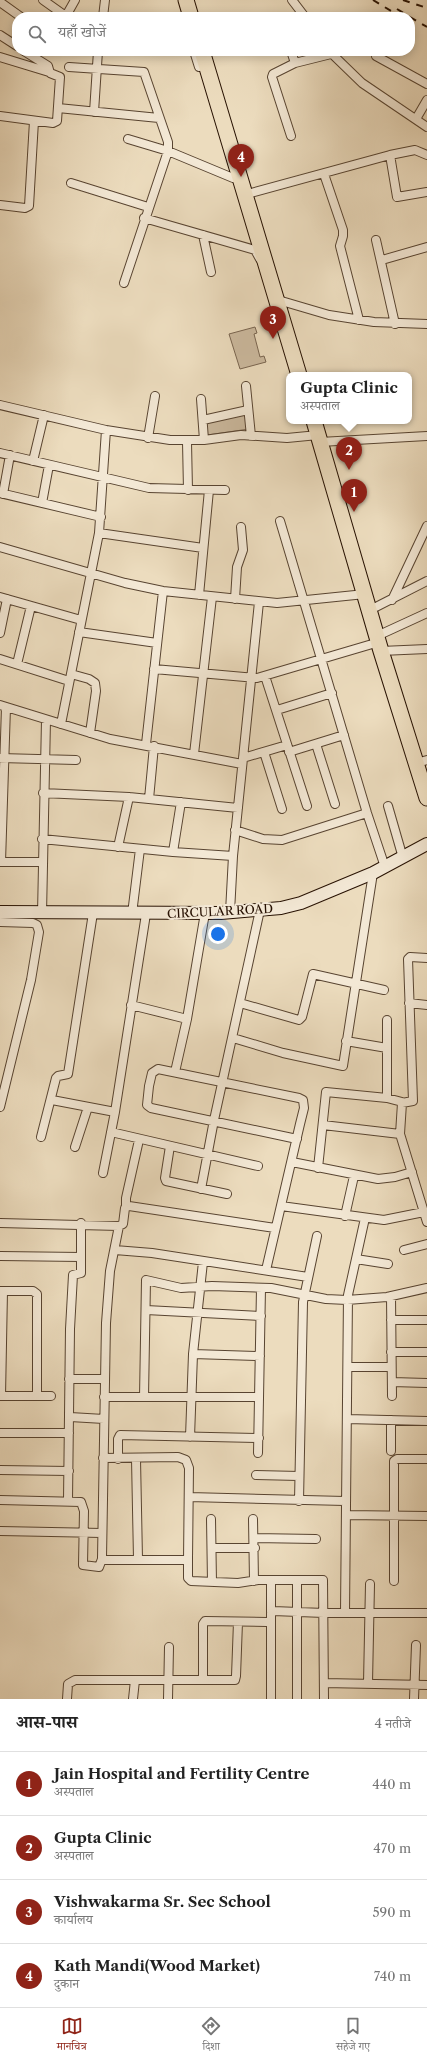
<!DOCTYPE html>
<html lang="hi">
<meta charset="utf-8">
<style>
:root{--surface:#fff;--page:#f2f2f2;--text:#222;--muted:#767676;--line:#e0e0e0;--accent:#8f2418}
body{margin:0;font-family:"Libre Caslon Text","Noto Serif Devanagari",serif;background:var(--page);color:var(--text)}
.you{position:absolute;left:218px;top:934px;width:14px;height:14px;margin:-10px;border:3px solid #fff;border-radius:50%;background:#1a73e8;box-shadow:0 0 0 6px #1a73e833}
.badge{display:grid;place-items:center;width:26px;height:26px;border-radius:50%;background:var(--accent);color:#fff;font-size:13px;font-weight:700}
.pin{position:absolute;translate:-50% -33px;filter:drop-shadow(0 1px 2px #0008)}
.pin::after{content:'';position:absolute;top:21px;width:14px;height:12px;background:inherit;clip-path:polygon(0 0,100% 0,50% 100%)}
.popup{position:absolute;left:286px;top:372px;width:126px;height:52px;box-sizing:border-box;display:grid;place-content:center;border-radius:8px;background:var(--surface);filter:drop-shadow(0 1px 3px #0005);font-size:13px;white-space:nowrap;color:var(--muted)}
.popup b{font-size:15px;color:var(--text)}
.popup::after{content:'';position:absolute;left:50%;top:100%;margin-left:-8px;border:8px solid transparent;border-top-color:var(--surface)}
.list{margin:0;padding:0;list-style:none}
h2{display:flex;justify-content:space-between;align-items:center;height:52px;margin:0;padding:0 16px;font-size:17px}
h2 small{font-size:13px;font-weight:400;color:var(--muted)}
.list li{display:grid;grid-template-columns:26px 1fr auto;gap:12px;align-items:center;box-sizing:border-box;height:64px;padding:0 16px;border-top:1px solid var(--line)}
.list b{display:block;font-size:15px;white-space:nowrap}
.list p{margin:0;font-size:13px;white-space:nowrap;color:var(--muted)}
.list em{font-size:13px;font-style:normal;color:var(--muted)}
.icon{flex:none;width:22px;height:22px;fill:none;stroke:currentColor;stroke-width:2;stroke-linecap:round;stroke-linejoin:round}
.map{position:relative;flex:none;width:427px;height:1699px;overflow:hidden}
.search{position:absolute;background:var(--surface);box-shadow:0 2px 10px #0003;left:12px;right:12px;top:12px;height:44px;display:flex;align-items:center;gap:10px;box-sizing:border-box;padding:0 14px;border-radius:16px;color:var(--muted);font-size:15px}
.sheet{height:308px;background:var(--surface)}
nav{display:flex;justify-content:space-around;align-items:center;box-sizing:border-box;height:56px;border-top:1px solid var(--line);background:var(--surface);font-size:11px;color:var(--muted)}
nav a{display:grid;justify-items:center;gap:2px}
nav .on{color:var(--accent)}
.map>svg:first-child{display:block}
.green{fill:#cbb99e;stroke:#796550}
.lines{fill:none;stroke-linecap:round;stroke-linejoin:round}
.street-casing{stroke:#584431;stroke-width:10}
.secondary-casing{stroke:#271102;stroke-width:14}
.highway-casing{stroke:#271102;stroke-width:17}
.street{stroke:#f3e8d5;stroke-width:8}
.secondary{stroke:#f3e8d5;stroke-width:12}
.highway{stroke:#ecdcbe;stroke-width:15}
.rail{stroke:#271102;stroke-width:2;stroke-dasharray:7 7;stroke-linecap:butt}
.labels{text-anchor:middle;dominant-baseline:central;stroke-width:4;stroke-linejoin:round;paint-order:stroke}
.street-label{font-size:12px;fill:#271102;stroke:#f3e8d5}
</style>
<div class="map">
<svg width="427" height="1699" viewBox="0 0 427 1699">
<rect width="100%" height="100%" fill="#ecdcbe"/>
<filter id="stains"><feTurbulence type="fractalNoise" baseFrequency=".005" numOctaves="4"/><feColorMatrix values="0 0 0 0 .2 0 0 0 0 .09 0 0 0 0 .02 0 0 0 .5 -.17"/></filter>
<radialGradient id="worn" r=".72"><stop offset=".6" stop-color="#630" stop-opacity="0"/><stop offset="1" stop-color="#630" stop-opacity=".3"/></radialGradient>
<path class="green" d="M255,327l2,6 -3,1 6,23 4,-1 2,6 -26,7 -11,-35z
M246,411l3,18 -42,6 -1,-16z"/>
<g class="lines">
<defs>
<path id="street" d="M43,0l24,17
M292,0l13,17
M0,2l21,15
M66,16l9,-16
M103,17l2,-17
M0,35l17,11
M194,51l5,16
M291,51l4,12
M329,51l33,32 65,44
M376,56l51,28
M0,57l49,15
M69,67l75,5 24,70v9l-44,132
M58,108l101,10
M94,112l4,-61
M0,116l53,7 4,-2 3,-44 -10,-4 -2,-7 -24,-15
M416,119l11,-19
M291,136l-19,-59 1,-3 22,-11 36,-9
M128,139l40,12 65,27
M390,155l7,42 30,-5
M324,174l19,56v6l-3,10 19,74
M71,183l77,24
M251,193l139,-38 25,-5 12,5
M0,205l25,3 4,-2 5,-85
M144,218l111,32 5,9
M203,235l8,37
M376,240l19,84
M382,260l45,-13
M278,300l51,15 45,7 53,2
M246,386l5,50
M201,399l3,41
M0,405l106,25 64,10h34l37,-5 46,3 31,-3
M203,420l45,-10
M148,438l7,-42
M187,442l1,48
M320,442l107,-6
M0,453l149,35 76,2
M33,461l11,-46
M0,493l101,24
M3,494l7,-39
M42,503l7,-38
M280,521l87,292 18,54
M99,533l104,15
M0,547l125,36 38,8 114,12 88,-9
M199,595l10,-105
M0,597l81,23
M235,599l2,-32 6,-17 -2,-23
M392,600l35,-74
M370,610l57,-29
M79,632l78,11
M0,633l7,-34
M377,636l50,-23
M381,651l46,-2
M0,659l69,22
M17,664l14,-58
M154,669l103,9 122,-36
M71,674l18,5 6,4 1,8 -6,42
M265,676l42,130
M0,705l110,34 132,25
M277,710l55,-17
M61,724l38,-191 7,-103
M146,744l17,-153
M316,744l19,60
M264,752l18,57
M289,752l55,-17
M194,754l18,-157
M0,758l76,2
M243,758l44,-13
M416,763l11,-3
M43,793l86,4 109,11
M149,799l5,-53
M388,806l15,52
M235,830l28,9 19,1 85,-27
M42,839l131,13 60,4
M118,847l11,-50
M173,852l8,-50
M0,862h42
M1,862l5,-155
M230,912l3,-56 26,-254
M42,914l4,-194
M132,914l8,-65
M0,922l33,1 4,2 2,7 -8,48 -31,127
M427,958l-17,-1 -2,2 5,142 -11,2 -2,31 27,88
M240,1003l59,17 3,-3 11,-43 71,16
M409,1003l18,2
M131,1005l56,14
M387,1020v78
M233,1038l50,15 60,13 30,-193
M346,1041l41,7
M175,1072l12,-53 18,-106
M52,1100l63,12
M323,1125l77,9
M111,1132l147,34
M41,1137l15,-59 2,-2 10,-2 25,-161
M170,1146l-5,32 1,3 61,13
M75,1147l13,-40
M292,1162l86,17 17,-2 17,-5
M318,1168l8,-76 61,6 15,4
M103,1173l12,-61 31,-198
M201,1189l13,-69 46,-210
M281,1206l103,14 40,-8
M126,1207v-9l13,-58
M345,1216l9,-40
M0,1223l119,3 4,-2 2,-16 4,-2 146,22
M115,1250l37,3 156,24
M404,1250l23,-6
M0,1256l81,1
M356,1259l32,5
M266,1270l34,-146 4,-16 -1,-8 -4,-2 -141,-29 -6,4 -3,13 -2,19 4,3 146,31
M0,1291h33l4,3v102
M391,1296l1,100
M146,1310l115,6
M391,1320h36
M391,1352h36
M193,1354l67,2
M348,1367h43
M69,1379h36
M392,1382l35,1
M0,1396h51
M1,1396l2,-105
M104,1397h155
M144,1397l2,-117 35,8 31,-2 59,2 55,11 21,1 40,-3 40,-9
M70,1417l34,2
M347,1419l80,2
M0,1433h69
M190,1437l3,-83 10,-92
M391,1451v-31
M258,1453l3,-165
M103,1458l75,-1 8,3 3,8 -1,92h-84l-2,-2 4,-235 4,-52 9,-45
M118,1459v-20l2,-4 139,3
M136,1459l2,100
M0,1470l69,1
M256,1475l43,1
M189,1497l156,4
M0,1500l81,2 3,9 -1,54 16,2 3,-8
M68,1500l2,-171 3,-54 8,-2v-50
M299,1501l4,-199 14,-66
M346,1515l81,1
M211,1519l1,63
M253,1519l1,62
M0,1531l102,2
M254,1538l62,1
M212,1548h43
M188,1560v18l3,3 47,2 20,-3h65l1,119
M271,1580v32
M394,1581v-120l3,-2h30
M345,1613l3,-318 17,-77
M271,1621v78
M203,1680v-56l2,-3 62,1 4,-1v-8l2,-2 51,2h103
M324,1683l103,2
M368,1683l2,-99
M67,1699l1,-15 7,-4h160l1,-4 2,-54
M133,1699l2,-19
M168,1699l1,-52
M297,1699v-119
M414,1699l2,-54"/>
<path id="secondary" d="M0,912l221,1 60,-5 20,-5 72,-30 54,-29"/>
<path id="highway" d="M186,0l5,17
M202,51l97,324
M314,421l67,230 46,147"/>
</defs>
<use href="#street" class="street-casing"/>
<use href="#secondary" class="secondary-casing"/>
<use href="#highway" class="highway-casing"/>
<use href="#street" class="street"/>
<use href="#secondary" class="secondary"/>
<use href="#highway" class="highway"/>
<path class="rail" d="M373,0l28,17
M403,0l24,8
M397,9l13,8
M410,17l17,10"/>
</g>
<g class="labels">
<g class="street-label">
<text transform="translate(220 911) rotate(-3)">CIRCULAR ROAD</text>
</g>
</g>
<rect width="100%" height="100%" filter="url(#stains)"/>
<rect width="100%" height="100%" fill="url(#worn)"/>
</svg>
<div class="you"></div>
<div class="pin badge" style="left:354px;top:512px">1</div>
<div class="pin badge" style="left:349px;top:470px">2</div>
<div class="popup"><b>Gupta Clinic</b>अस्पताल</div>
<div class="pin badge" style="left:273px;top:339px">3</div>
<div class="pin badge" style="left:241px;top:177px">4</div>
<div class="search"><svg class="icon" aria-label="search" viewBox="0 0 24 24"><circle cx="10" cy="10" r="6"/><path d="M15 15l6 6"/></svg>यहाँ खोजें</div>
</div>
<section class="sheet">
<h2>आस-पास<small>4 नतीजे</small></h2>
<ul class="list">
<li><span class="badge">1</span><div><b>Jain Hospital and Fertility Centre</b><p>अस्पताल</p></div><em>440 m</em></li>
<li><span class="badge">2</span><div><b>Gupta Clinic</b><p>अस्पताल</p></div><em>470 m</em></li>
<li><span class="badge">3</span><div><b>Vishwakarma Sr. Sec School</b><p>कार्यालय</p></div><em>590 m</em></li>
<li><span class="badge">4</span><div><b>Kath Mandi(Wood Market)</b><p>दुकान</p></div><em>740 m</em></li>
</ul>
</section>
<nav>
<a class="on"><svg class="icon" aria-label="map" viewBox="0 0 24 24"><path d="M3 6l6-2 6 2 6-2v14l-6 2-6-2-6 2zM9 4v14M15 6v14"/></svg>मानचित्र</a>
<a><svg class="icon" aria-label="directions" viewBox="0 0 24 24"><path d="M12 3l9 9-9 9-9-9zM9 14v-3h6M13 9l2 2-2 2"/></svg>दिशा</a>
<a><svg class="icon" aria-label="saved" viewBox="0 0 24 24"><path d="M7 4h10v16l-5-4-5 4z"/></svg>सहेजे गए</a>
</nav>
